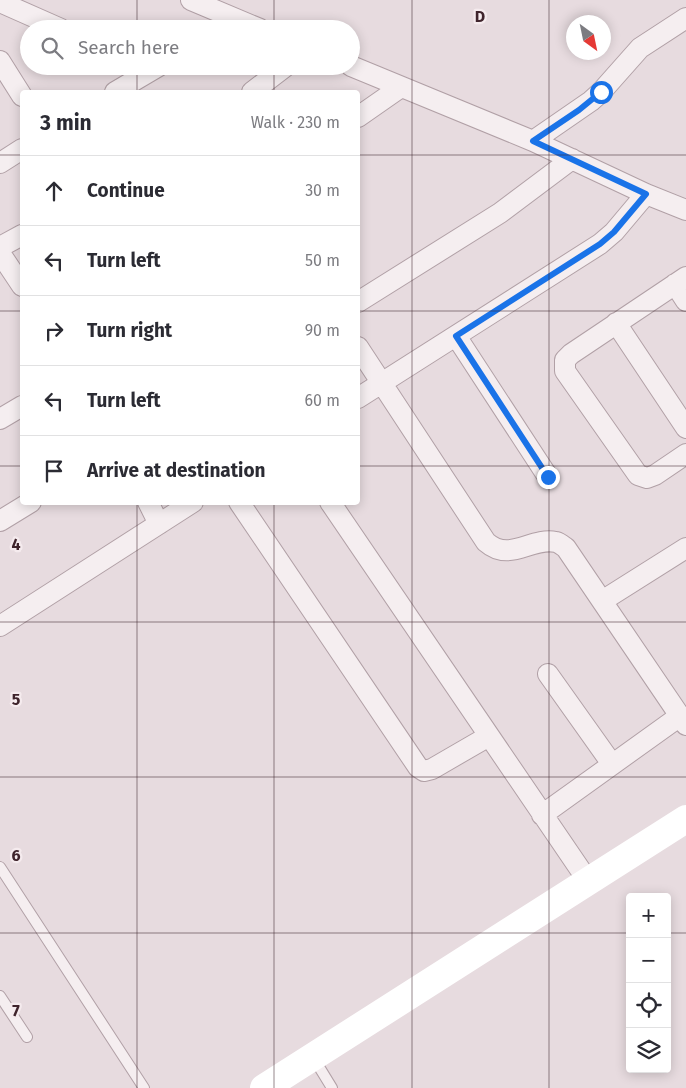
<!DOCTYPE html>
<meta charset="utf-8">
<style>
:root{--surface:#fff;--page:#f7f7f7;--text:#2b2b33;--muted:#7c7c81;--line:#e1e1e2}
body{margin:0;font-family:"Fira Sans",sans-serif;background:var(--page);color:var(--text)}
.controls{position:absolute;right:15px;bottom:15px;display:grid;overflow:hidden;border-radius:5px;box-shadow:0 2px 12px #0003}
.controls button{width:45px;height:45px;display:grid;place-items:center;padding:0;border:0;border-bottom:1px solid var(--line);background:var(--surface);color:var(--text);font:25px sans-serif}
.compass{position:absolute;left:566px;top:15px;width:45px;height:45px;border-radius:50%;background:var(--surface);box-shadow:0 2px 12px #0003;rotate:147deg}
.stop{position:absolute;width:15px;height:15px;margin:-11px;border:4px solid #1a73e8;border-radius:50%;background:#fff}
.stop.end{background:#1a73e8;border-color:#fff;box-shadow:0 1px 5px #0008}
.list{margin:0;padding:0;list-style:none}
h2{display:flex;justify-content:space-between;align-items:center;height:65px;margin:0;padding:0 20px;font-size:21px}
h2 small{font-size:16px;font-weight:400;color:var(--muted)}
.list li{display:grid;grid-template-columns:32px 1fr auto;gap:15px;align-items:center;box-sizing:border-box;height:70px;padding:0 20px;border-top:1px solid var(--line)}
.list b{display:block;font-size:19px;white-space:nowrap}
.list em{font-size:16px;font-style:normal;color:var(--muted)}
.icon{flex:none;width:28px;height:28px;fill:none;stroke:currentColor;stroke-width:2;stroke-linecap:round;stroke-linejoin:round}
.map{position:relative;flex:none;width:686px;height:1088px;overflow:hidden}
.search{position:absolute;background:var(--surface);box-shadow:0 2px 12px #0003;left:20px;top:20px;width:340px;height:55px;display:flex;align-items:center;gap:12px;box-sizing:border-box;padding:0 18px;border-radius:28px;color:var(--muted);font-size:19px}
.panel{position:absolute;background:var(--surface);box-shadow:0 2px 12px #0003;left:20px;top:90px;width:340px;height:415px;border-radius:5px}
.map>svg:first-child{display:block}
.lines{fill:none;stroke-linecap:round;stroke-linejoin:round}
.service-casing{stroke:#b1a0a6;stroke-width:12}
.minor-casing{stroke:#b1a0a6;stroke-width:22}
.service{stroke:#f5eef0;stroke-width:10}
.minor{stroke:#f5eef0;stroke-width:20}
.secondary{stroke:#fff;stroke-width:28}
.route{stroke:#1a73e8;stroke-width:6}
.grid{fill:none;stroke:#3f242c;stroke-width:1;stroke-opacity:0.55}
.grid-label{font-size:16px;text-anchor:middle;font-weight:bold;fill:#3f242c;stroke:#f5ebee;stroke-width:4.5;stroke-linejoin:round;paint-order:stroke}
</style>
<div class="map">
<svg width="686" height="1088" viewBox="0 0 686 1088">
<rect width="100%" height="100%" fill="#e7dbdf"/>
<g class="lines">
<defs>
<path id="service" d="M0,867l144,221
M0,996l27,41
M313,1057l19,31"/>
<path id="minor" d="M191,0l69,29
M0,2l61,27
M0,61l22,35
M351,66l182,75 113,53 40,16
M115,92l44,-26
M252,92l34,-26
M358,117l43,-30
M533,141l58,-40 10,-9 39,-44 46,-30
M0,163l22,-14
M0,247l22,-12
M0,253l22,33
M686,277l-115,77 -6,6v11l73,104 9,3 8,-3 31,-21
M675,284l11,17
M358,302l142,-89 72,-54
M616,323l70,105
M456,336l92,141
M358,347l128,195c24,21 44,-5 70,0 4,1 7,4 10,6l120,177
M358,398l242,-154 14,-12 32,-38
M0,419l22,-13
M148,502l11,22
M239,502l179,265 6,4 8,-2 57,-33
M330,502l258,379
M0,521l31,-19
M602,601l84,-53
M0,626l193,-124
M548,674l64,90
M542,815l138,-99"/>
</defs>
<use href="#service" class="service-casing"/>
<use href="#minor" class="minor-casing"/>
<use href="#service" class="service"/>
<use href="#minor" class="minor"/>
<path class="secondary" d="M264,1088l422,-269"/>
</g>
<g class="lines">
<path class="route" d="M548,477l-92,-141 144,-92 14,-12 32,-38 -113,-53 46,-31 22,-18"/>
</g>
<path class="grid" d="M137,0v29M274,0v29M412,0v1088M549,0v1088M137,66v26M274,66v26M0,155h22M358,155h328M0,311h22M358,311h328M0,466h22M358,466h328M137,502v586M274,502v586M0,622h686M0,777h686M0,933h630M667,933h19"/>
<g class="grid-label">
<text x="480" y="22">D</text>
<text x="16" y="550">4</text>
<text x="16" y="705">5</text>
<text x="16" y="861">6</text>
<text x="16" y="1016">7</text>
</g>
</svg>
<div class="controls">
<button>+</button>
<button>−</button>
<button><svg class="icon" aria-label="locate" viewBox="0 0 24 24"><circle cx="12" cy="12" r="6"/><path d="M12 2v4M12 18v4M2 12h4M18 12h4"/></svg></button>
<button><svg class="icon" aria-label="layers" viewBox="0 0 24 24"><path d="M12 4l9 5-9 5-9-5zM3 14l9 5 9-5"/></svg></button>
</div>
<svg class="compass" viewBox="-18 -18 36 36"><path d="M0-13l5 13h-10z" fill="#e53935"/><path d="M0 13l5-13h-10z" fill="#7c7c81"/></svg>
<div class="stop" style="left:601px;top:92px"></div>
<div class="stop end" style="left:548px;top:477px"></div>
<div class="search"><svg class="icon" aria-label="search" viewBox="0 0 24 24"><circle cx="10" cy="10" r="6"/><path d="M15 15l6 6"/></svg>Search here</div>
<section class="panel">
<h2>3 min<small>Walk · 230 m</small></h2>
<ul class="list">
<li><svg class="icon" aria-label="ahead" viewBox="0 0 24 24"><path d="M12 20V5M6 11l6-6 6 6"/></svg><div><b>Continue</b></div><em>30 m</em></li>
<li><svg class="icon" aria-label="left" viewBox="0 0 24 24"><path d="M17 20v-9H6M10 6l-5 5 5 5"/></svg><div><b>Turn left</b></div><em>50 m</em></li>
<li><svg class="icon" aria-label="right" viewBox="0 0 24 24"><path d="M7 20v-9h11M14 6l5 5-5 5"/></svg><div><b>Turn right</b></div><em>90 m</em></li>
<li><svg class="icon" aria-label="left" viewBox="0 0 24 24"><path d="M17 20v-9H6M10 6l-5 5 5 5"/></svg><div><b>Turn left</b></div><em>60 m</em></li>
<li><svg class="icon" aria-label="arrive" viewBox="0 0 24 24"><path d="M6 21V4h12l-3 4 3 4H6"/></svg><div><b>Arrive at destination</b></div></li>
</ul>
</section>
</div>
